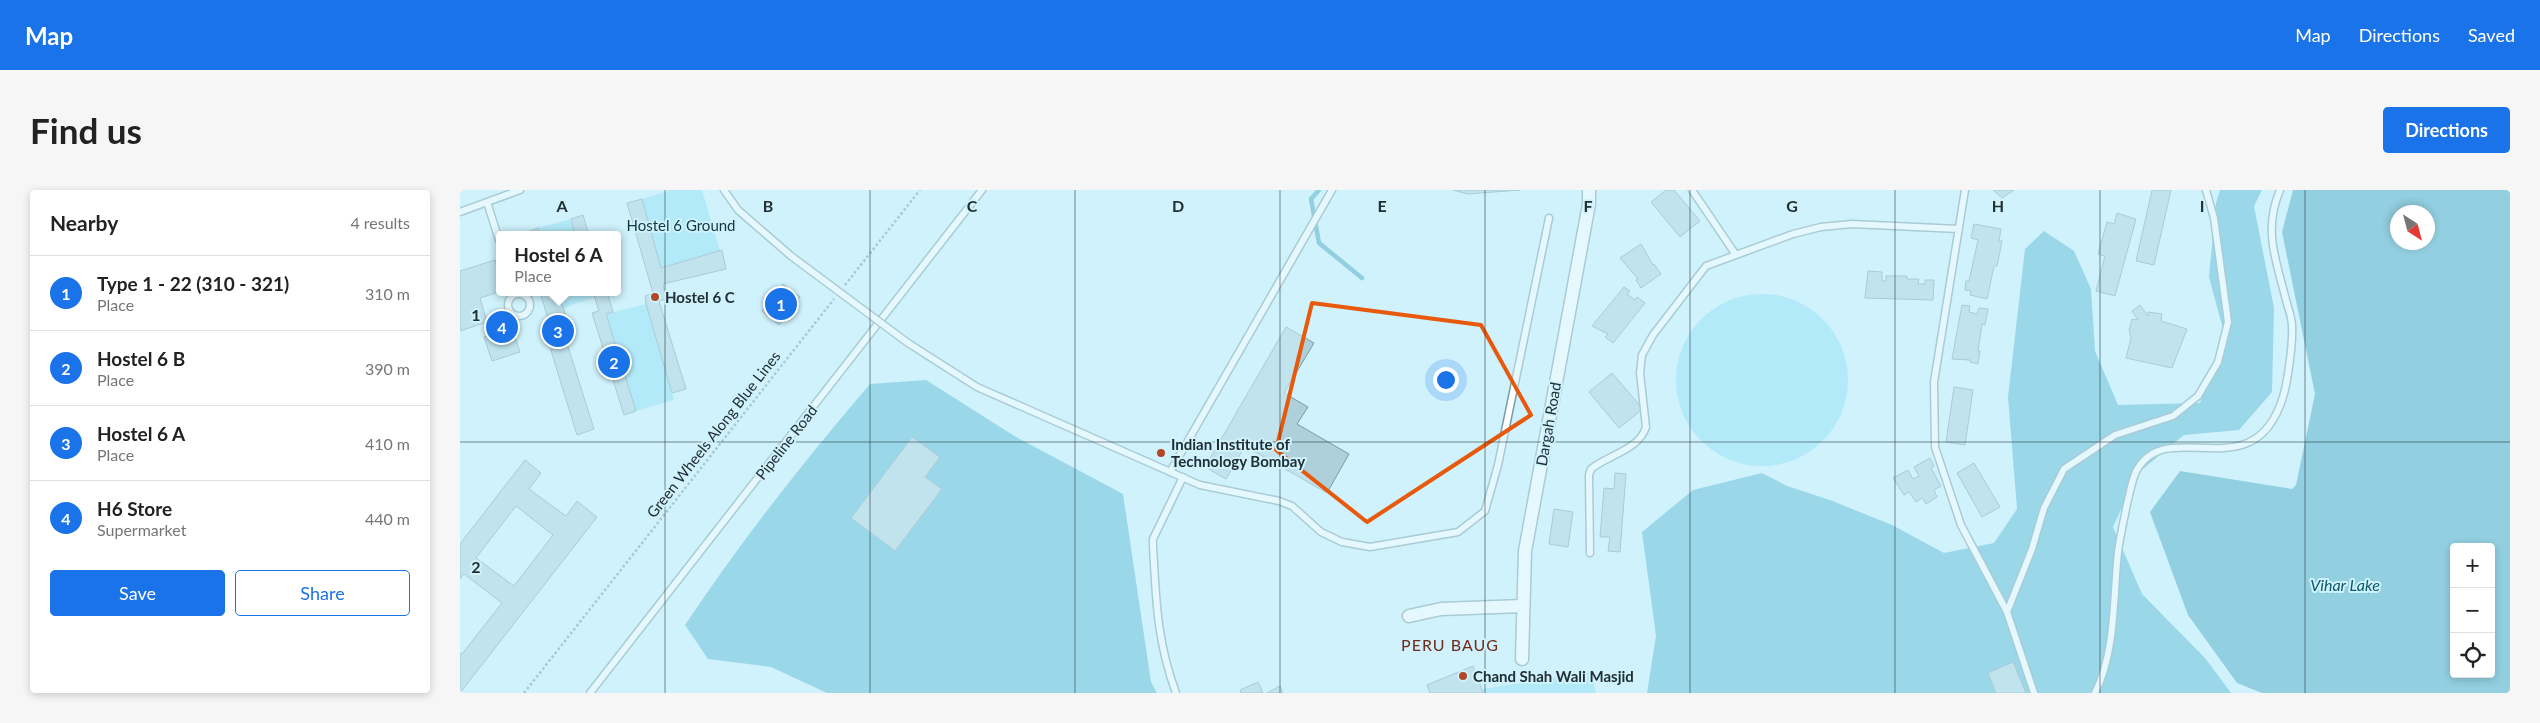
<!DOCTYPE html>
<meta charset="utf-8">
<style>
:root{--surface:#fff;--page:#f6f6f6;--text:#222;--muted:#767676;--line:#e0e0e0;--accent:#1a73e8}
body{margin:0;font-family:Lato,sans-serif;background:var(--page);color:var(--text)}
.controls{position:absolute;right:15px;bottom:15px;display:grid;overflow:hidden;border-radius:5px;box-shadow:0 2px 8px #0003}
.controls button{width:45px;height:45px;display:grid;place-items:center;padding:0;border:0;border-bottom:1px solid var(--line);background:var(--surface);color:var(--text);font:25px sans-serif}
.compass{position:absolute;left:1930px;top:15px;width:45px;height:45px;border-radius:50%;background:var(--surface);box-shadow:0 2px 8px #0003;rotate:144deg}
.you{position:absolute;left:985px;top:189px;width:18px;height:18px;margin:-12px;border:4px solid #fff;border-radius:50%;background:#1a73e8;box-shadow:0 0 0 8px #1a73e833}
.badge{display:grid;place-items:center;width:32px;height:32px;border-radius:50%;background:var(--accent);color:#fff;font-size:16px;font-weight:700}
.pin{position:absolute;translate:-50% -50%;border:2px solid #fff;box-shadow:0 1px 5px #0006}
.popup{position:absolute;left:36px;top:41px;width:125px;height:65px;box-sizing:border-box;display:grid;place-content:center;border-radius:5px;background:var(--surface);filter:drop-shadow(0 1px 4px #0005);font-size:16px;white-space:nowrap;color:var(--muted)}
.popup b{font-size:19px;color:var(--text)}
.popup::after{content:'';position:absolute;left:50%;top:100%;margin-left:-10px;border:10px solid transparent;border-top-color:var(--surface)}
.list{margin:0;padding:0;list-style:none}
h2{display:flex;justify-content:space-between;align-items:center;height:65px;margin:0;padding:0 20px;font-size:21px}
h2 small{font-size:16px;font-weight:400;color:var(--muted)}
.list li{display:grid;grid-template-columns:32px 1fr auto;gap:15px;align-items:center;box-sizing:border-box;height:75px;padding:0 20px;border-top:1px solid var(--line)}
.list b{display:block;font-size:19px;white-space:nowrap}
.list p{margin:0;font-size:16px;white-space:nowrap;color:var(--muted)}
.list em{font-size:16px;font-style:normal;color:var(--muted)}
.actions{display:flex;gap:10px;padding:15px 20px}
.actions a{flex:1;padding:11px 0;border:1px solid var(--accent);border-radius:5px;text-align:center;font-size:18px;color:var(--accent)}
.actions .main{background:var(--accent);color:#fff}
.icon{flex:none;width:28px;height:28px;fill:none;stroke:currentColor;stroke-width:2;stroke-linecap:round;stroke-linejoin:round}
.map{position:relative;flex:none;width:2050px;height:503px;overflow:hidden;border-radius:5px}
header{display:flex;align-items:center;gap:30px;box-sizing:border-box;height:70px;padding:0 25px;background:var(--accent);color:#fff}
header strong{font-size:24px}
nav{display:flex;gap:28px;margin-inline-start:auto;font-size:18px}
.intro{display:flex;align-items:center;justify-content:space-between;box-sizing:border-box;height:120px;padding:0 30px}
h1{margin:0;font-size:35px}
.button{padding:12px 22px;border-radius:5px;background:var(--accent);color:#fff;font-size:18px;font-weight:700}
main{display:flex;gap:30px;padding:0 30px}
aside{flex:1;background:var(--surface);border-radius:5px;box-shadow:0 2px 8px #0003}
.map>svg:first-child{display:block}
.green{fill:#8edff6}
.forest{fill:#59b6cf}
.water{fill:#47a5bd;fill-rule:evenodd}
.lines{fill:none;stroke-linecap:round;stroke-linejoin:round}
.stream{stroke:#47a5bd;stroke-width:4.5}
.building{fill:#add0da;stroke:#7b9ca6;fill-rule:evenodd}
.lane-casing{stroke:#7b9ca6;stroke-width:9}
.street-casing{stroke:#7b9ca6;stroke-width:15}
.path{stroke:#7c949c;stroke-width:2.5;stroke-dasharray:2.5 2.5;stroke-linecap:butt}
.lane{stroke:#fff;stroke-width:6}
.street{stroke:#fff;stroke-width:12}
.lane-bridge-casing{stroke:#7b9ca6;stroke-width:9;stroke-linecap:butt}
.lane-bridge{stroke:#fff;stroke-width:6}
.marked{fill:none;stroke:#e8590c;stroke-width:4;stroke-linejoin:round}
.grid{fill:none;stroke:#212f33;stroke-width:1;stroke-opacity:0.55}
.poi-dot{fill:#b04828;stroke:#cff2fd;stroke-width:2}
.labels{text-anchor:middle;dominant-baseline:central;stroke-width:4;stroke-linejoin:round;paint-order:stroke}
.park-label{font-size:15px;fill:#0b3842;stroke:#cff2fd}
.poi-label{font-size:15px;font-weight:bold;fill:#212f33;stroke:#cff2fd;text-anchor:start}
.street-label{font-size:15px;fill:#212f33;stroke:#cff2fd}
.water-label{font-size:16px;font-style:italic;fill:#0a5b6c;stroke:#cff2fd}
.neighbourhood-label{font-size:16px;letter-spacing:1px;fill:#6e2b17;stroke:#cff2fd}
.grid-label{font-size:16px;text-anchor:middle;font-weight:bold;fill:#212f33;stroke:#cff2fd;stroke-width:4;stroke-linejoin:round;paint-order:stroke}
</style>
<header>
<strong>Map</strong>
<nav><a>Map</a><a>Directions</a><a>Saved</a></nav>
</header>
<div class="intro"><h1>Find us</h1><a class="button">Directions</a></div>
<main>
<aside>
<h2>Nearby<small>4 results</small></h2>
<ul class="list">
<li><span class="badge">1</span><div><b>Type 1 - 22 (310 - 321)</b><p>Place</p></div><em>310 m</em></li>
<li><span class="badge">2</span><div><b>Hostel 6 B</b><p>Place</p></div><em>390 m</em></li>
<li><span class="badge">3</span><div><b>Hostel 6 A</b><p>Place</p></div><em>410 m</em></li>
<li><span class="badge">4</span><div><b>H6 Store</b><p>Supermarket</p></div><em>440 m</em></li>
</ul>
<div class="actions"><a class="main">Save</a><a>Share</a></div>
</aside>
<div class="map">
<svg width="2050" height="503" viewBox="0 0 2050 503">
<rect width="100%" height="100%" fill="#cff2fd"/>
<path class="green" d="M211,0h31l18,61 -59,17 -19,-69z
M111,29l4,16h-35l-2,-7z
M98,102h35l2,5 -32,11z
M1216 190a86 86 0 1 1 172 0a86 86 0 1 1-172 0Z
M186,114l28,96 -38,11 -30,-97z
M1131,482l5,21h-113l-1,-4z"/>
<path class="forest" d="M1760,0h42l-8,16 20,102 -2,84 -33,38 -55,5 -46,38 -25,54 29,67 63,64 26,35h-584l9,-57 -14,-104 51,-42 69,-17 25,13 43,14 62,25 52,28 50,-10 23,-34 -9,-112 17,-148 19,-18 30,20 17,38 4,62 23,54 82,-2 24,-70 -15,-56 7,-74z
M466,190l90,57 107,57 28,188 6,11h-330l-56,-26 -63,-8 -23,-34c56,-84 119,-164 185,-241z"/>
<path class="water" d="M1833,0h217v503h-248l-25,-10 -49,-68 -38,-103 30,-41 112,18 4,-4 19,-91 -33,-162zM1938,22h30v30h-30zM1994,357h37v127h-37z"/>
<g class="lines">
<path class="stream" d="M859,0l-8,9 8,44 43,35"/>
</g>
<path class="building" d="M993,0h67l-52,4z
M1206,0h8l26,31 -20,16 -29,-35z
M1533,0h21l-12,8z
M1692,0h19l-17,75 -18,-4z
M182,9l19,69 61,-18 4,19 -63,15 3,15 -7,2 27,88 -14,4 -26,-89 -1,-8 8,-3 -26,-90z
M1657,23l19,6 -21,77 -19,-5 9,-35 -7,-2 9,-32 7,2z
M123,25l6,20h-14l-4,-16z
M1514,34l27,5 -2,12h3l-5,25h-3l-7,33 -17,-4 1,-4 -6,-1 1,-9h3l9,-41 -7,-2z
M78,38l2,7h-18l-1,-1z
M1181,54l12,21 1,-1 7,10 -20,14 -5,-8 2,-1 -18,-21z
M35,70l4,14v18l-19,6 7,24 -27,9v-60z
M1408,81l14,1v9h4v-5h21v3h12l-1,5h7v-4h9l-1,20 -68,-2z
M323,94l17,13 -21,28 -17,-14z
M1164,97l6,4 -3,3 8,6 2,-3 8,6 -32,40 -8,-6 3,-3 -16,-8z
M80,102h18l13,40 -7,2 30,95 -17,6 -32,-104 6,-2z
M133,102h14l6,20 -7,2 30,97 -12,4 -32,-102 7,-2z
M1502,115l8,1 -1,6 8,2 2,-6 9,1 -3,16 -3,-1 -4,27h2l-2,13 -8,-2v-2l-18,-1z
M1680,115l8,11v-4l14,2 -1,7 26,8 -15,39 -46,-10 5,-20 -2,-8 3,-11 6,1 -6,-9z
M826,137l28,16 -30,50 24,14 -11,17 52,30 -22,39 -82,-47 -19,33 -21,-12z
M52,138l8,24 -28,9 -8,-24z
M1152,183l31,36 -24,19 -30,-36z
M1494,197l19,3 -8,55 -19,-3z
M452,247l28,20 -15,20 17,12 -47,62 -44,-33z
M1470,268l4,8 -3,2 10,18 -7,4 3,7 -11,7 -4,-6 -6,4 -7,-10 -5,3 -11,-17 15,-8 5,9 6,-3 -5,-9z
M65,270l16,13 -12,16 37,27 11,-15 20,16 -137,176v-40l2,1 40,-51 -38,-29 -4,5v-35zM56,316l37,29 -39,51 -38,-28z
M1514,273l26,44 -18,10 -25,-44z
M1155,283l11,1 -6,78 -12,-1 2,-14h-10l4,-49 10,1z
M1094,319l19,3 -5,35 -19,-3z
M1553,472l13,31h-30l-8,-20z
M1013,476l10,27h-53l-3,-8z
M798,492l5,11h-22l-1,-3z
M820,496l3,7h-16z"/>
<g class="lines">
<defs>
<path id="lane" d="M264,0l14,20 53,46
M1232,0l44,65
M1505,0l-31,192 1,65 26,78 46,87 25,-63 12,-41 20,-39 51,-34 58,-19 25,-20 20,-34 10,-40 -14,-104 -8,-28
M27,12l12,38
M0,22l60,-22
M48 115a11 11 0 1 1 22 0a11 11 0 1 1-22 0Z
M448,153l69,44 223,98 79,16 13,5 29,26 21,10 28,5 88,-15 27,-21 13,-46 51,-247
M710,282l162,-282
M1130,363l-1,-78 2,-6c17,-14 48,-19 55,-42l-6,-54 2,-18 11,-20 53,-69 87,-32 28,-7 31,-3 107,5
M1547,422l27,81
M130,503l392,-503
M716,503c-19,-51 -20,-93 -23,-147v-7l30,-62
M1635,503c21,-42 18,-95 23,-141 2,-16 6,-32 9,-48 3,-11 5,-27 11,-36 32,-52 116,23 145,-71 5,-16 10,-55 9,-71 0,-9 -4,-18 -6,-26 -10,-40 -23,-70 -6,-110"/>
<path id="street" d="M949,426l32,-7 82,-3
M1062,469l3,-108 64,-347v-14"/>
</defs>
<use href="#lane" class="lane-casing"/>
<use href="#street" class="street-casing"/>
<path class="path" d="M385,95l75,-95
M64,503l310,-394"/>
<use href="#lane" class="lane"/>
<use href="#street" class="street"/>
<defs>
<path id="lane-bridge" d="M331,66l117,87"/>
</defs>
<use href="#lane-bridge" class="lane-bridge-casing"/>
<use href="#lane-bridge" class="lane-bridge"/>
</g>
<path d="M0 0H2050V503H0ZM852,113l169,22 50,90 -164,107 -91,-72z" fill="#cff2fd" fill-opacity=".55" fill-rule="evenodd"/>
<path class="marked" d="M852,113l169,22 50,90 -164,107 -91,-72z"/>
<path class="grid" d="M205,0v503M410,0v503M615,0v503M820,0v503M1025,0v503M1230,0v503M1435,0v503M1640,0v503M1845,0v503M0,252h2050"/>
<g class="poi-dot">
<circle cx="195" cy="107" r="5"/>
<circle cx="701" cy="263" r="5"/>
<circle cx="1003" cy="486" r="5"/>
</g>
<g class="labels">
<g class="park-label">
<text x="221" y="35">Hostel 6 Ground</text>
</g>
<g class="poi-label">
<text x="205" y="107">Hostel 6 C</text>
<text x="711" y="254">Indian Institute of<tspan x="711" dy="17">Technology Bombay</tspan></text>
<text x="1013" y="486">Chand Shah Wali Masjid</text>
</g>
<g class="street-label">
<text transform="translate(1088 234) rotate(-80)">Dargah Road</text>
<text transform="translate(253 244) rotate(-52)">Green Wheels Along Blue Lines</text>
<text transform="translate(326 252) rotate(-52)">Pipeline Road</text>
</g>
<g class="water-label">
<text x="1885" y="394">Vihar Lake</text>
</g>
<g class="neighbourhood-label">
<text x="990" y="454">PERU BAUG</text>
</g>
</g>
<g class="grid-label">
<text x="102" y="22">A</text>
<text x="308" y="22">B</text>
<text x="512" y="22">C</text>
<text x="718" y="22">D</text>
<text x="922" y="22">E</text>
<text x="1128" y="22">F</text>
<text x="1332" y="22">G</text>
<text x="1538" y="22">H</text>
<text x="1742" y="22">I</text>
<text x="16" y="131">1</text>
<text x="16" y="383">2</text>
</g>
</svg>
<div class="controls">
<button>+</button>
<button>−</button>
<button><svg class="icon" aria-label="locate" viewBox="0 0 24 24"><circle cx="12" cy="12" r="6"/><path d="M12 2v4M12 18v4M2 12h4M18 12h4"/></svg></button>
</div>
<svg class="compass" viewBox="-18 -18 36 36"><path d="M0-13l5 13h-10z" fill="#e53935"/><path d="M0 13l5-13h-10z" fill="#767676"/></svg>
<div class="you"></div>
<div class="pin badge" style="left:321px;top:114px">1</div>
<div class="pin badge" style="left:154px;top:172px">2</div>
<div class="pin badge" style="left:98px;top:141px">3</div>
<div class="popup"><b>Hostel 6 A</b>Place</div>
<div class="pin badge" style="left:42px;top:137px">4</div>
</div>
</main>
